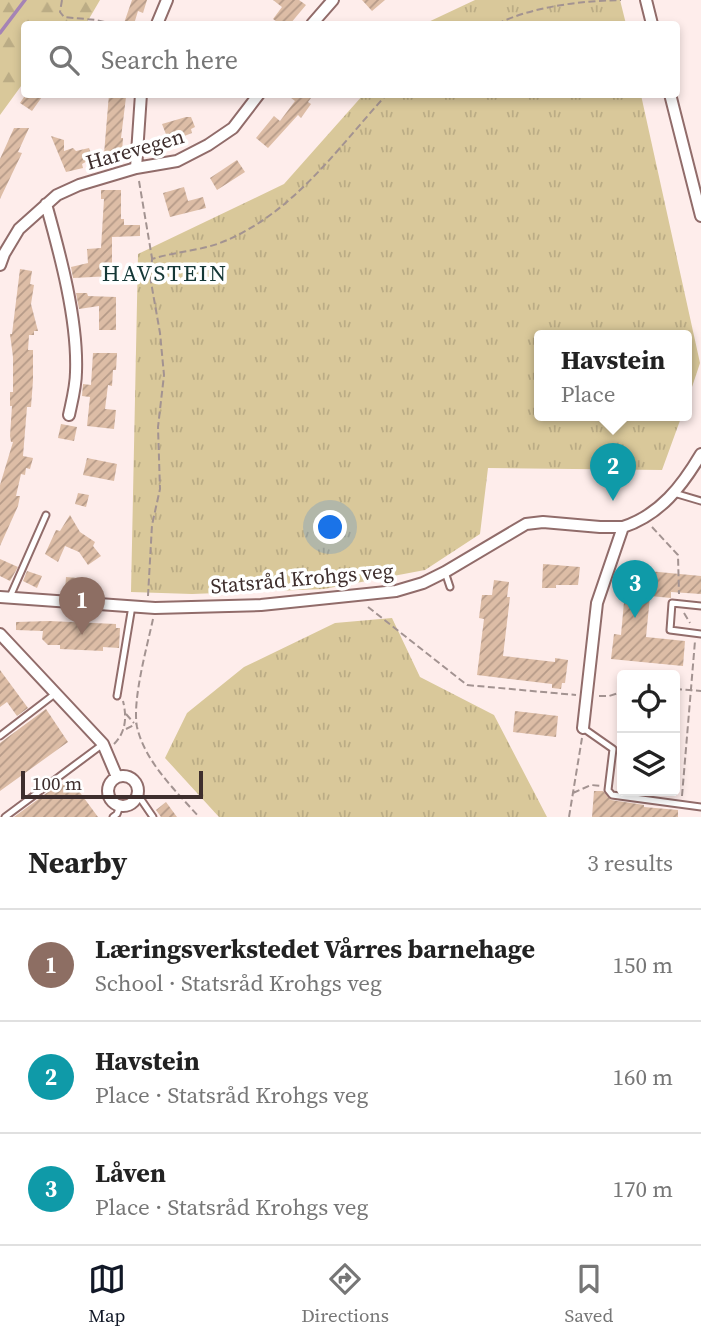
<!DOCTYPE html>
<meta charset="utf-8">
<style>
:root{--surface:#fff;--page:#f6f6f6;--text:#222;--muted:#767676;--line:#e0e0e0;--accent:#111827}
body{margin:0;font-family:"Source Serif 4",serif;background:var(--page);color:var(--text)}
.controls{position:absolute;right:21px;bottom:21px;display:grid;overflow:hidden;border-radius:7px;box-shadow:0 4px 10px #0003}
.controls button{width:63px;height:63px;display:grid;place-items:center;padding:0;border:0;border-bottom:2px solid var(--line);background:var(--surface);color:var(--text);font:35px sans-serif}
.scale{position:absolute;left:21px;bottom:18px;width:182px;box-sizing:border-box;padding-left:7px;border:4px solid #3e2e2d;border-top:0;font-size:19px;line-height:24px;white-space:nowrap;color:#3e2e2d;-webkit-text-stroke:5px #fff;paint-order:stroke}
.you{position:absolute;left:331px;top:528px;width:24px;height:24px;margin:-18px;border:5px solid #fff;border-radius:50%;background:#1a73e8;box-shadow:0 0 0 10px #1a73e833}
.badge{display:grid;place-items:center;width:46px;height:46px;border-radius:50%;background:var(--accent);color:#fff;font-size:23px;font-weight:700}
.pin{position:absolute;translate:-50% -58px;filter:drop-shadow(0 2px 4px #0008)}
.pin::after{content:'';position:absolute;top:37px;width:24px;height:21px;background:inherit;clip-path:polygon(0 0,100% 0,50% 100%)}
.popup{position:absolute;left:534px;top:330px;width:158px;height:91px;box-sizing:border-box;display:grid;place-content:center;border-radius:7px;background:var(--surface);filter:drop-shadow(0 2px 5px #0005);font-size:23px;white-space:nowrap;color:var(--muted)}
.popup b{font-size:26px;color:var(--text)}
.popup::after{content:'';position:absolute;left:50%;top:100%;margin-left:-14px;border:14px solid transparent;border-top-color:var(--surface)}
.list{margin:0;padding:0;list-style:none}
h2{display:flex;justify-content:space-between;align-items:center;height:91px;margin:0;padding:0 28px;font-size:30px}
h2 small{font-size:23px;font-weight:400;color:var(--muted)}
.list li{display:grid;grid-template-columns:46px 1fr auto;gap:21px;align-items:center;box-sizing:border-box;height:112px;padding:0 28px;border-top:2px solid var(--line)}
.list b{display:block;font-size:26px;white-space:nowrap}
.list p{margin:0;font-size:23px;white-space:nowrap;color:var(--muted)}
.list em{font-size:23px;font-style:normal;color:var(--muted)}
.icon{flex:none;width:38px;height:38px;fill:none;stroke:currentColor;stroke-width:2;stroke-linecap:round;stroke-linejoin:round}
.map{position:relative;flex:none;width:701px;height:817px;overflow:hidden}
.search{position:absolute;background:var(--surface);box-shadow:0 4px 10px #0003;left:21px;right:21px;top:21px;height:77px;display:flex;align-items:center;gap:18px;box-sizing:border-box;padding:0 24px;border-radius:7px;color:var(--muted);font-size:26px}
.sheet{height:427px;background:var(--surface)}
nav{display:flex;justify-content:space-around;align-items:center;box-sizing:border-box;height:98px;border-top:2px solid var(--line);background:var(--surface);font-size:19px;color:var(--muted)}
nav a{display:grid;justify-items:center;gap:4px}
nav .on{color:var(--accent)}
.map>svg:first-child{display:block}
.grass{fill:url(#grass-tufts)}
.forest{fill:url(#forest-firs)}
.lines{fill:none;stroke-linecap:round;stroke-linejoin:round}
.stream{stroke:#a583b5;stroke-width:3.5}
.building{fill:url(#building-hatch)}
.service-casing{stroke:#916c6a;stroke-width:9}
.minor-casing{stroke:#916c6a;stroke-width:14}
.path{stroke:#a39391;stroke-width:2;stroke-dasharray:7 3.5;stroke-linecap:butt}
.service{stroke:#fff;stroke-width:5}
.minor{stroke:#fff;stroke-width:10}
.labels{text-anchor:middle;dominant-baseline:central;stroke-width:7;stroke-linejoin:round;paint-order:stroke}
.street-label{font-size:21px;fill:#3e2e2d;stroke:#fff}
.neighbourhood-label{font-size:23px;letter-spacing:2px;fill:#153837;stroke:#fff}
</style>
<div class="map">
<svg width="701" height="817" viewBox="0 0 701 817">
<defs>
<pattern id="grass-tufts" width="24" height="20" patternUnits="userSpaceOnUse" patternTransform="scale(1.75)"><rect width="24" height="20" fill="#d9c89a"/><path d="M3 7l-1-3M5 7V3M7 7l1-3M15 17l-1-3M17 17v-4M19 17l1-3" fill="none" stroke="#bbac85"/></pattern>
<pattern id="forest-firs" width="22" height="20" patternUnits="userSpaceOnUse" patternTransform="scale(1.75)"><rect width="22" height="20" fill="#d9c89a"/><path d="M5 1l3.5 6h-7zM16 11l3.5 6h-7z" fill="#bbac85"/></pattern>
<pattern id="building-hatch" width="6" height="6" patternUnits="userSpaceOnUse" patternTransform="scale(1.75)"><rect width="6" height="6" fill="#ddbda6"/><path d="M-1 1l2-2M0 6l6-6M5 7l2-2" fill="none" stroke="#b59a88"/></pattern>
</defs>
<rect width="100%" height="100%" fill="#feedeb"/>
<path class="grass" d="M475,0h145l6,24h-202z
M363,95h278l59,268 -13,39 -1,-67h-146v80h142l-20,55 -174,-2 -8,66 -55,36 -101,19 -132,5 -61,-2 7,-338 146,-70z
M392,618l28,59 74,38 53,102h-328l-54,-59 22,-45 57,-46 91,-44z"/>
<path class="forest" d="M0,0h100l-14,24h-62v58l-24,33z"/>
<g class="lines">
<path class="stream" d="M0,33l25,-33"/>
</g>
<path class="building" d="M132,0h15l-4,13 -5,-2 -4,13 -10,-1z
M273,0h26l7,5 -16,19h-10l-7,-5 9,-12z
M362,0h23l-13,11z
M26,94h18l-12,17 -12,-8z
M109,94h14l3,3 -5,41h2l-1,14h-4v4l-14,-2z
M286,94h28l-6,8 3,2 -10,14 -3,-3 -30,33 -12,-10 18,-22 6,5 15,-20z
M186,117h5l4,10 -4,2 1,4 -23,9 -7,-18z
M14,128h15l-11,24 4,1 -22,46v-40z
M51,136l13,4v11l9,-3 3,3 13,-3 4,10 -11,6 1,4 -17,4z
M237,160l8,12 -28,18 -7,-12z
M184,187l4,14 15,-4 3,11 -36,9 -7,-24z
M101,190h20v29h3v6h16v11l-28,1v39l-39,2 -2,-11 17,-4 -1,-14 14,-1 3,-49h-3z
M20,269l12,2 -2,13 4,1 -3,19 7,27h-4v4h-5l-1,15h5v30l-2,27h-4l-4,49 10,2 -3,11 -4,-1 -1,7 -4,-1 -5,22h4l-2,10 -18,40v-61l13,-43h-2l-1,-6 2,-30h-2v-14h3v-35l-3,-23h2z
M76,293h11l1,3 28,1v33h-17v-24l-20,3z
M93,353h24l-1,17h-3l-1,16 -4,-1 -3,24 11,1 -2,19 -27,-3 3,-29 -8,-1 1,-12 8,1z
M61,424l16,3 -3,14 -16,-3z
M87,458l30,6 -3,17 -31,-6z
M78,493l11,2 -3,12 -11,-3z
M70,515l10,17 15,10 -2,4 8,10 -13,9 -9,-13 -14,-6 -7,16 -13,-8 11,-24 4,1z
M0,559l18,8 -8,14 -10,-5z
M543,564l37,3 -2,18h-22v3h-14z
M627,569l74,7v18l-30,-2v6l-21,-2 -4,41 39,4 -2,25 -72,-7 3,-25 7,1z
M27,571l15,5 -5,12 -14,-7z
M66,577l12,1 -1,14h-12z
M494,580l15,2 -2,15h3l-7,59 52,6v-4l13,2 -3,23h-3l-1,6 -9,-1v-4l-75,-9 7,-56 -5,-1 3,-23h10z
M49,621l67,3v4h4l-1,20 -16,-1v4l-43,-2v-4h-12l-6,-6 1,-8 -27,-1v-8z
M0,670l28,38 -11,8 -10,-14 -7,5z
M46,709l22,33 -68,49v-48z
M515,711l43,5 -2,21 -43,-5z
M70,779l28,38h-84l38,-28 1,2z
M594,791h9l8,9 33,5v2l34,3v7h-86z
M166,802l11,15h-16l-5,-7z"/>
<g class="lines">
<defs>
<path id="service" d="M674,493l27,8
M445,572l5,15
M9,599l37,-84
M701,606l-29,-3 -2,27 31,4
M117,696l15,-90
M583,728l30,21 -5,41 4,5 89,12
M0,736l56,-43
M138,795l15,22
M5,817l98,-73
M113,817l4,-3 3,-8"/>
<path id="minor" d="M646,0l6,24
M157,24l10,-24
M312,24l21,-24
M670,94l31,122
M136,168l5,-74
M46,204c14,50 32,116 30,168 0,14 -4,29 -7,43
M0,265l4,-11 15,-25 38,-34 22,-10 57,-17 41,-7 31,-16 25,-17 26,-34
M0,597l155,11 106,-3 135,-14 27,-8 22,-11 81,-48 17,-2 57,5h23
M0,634l103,110 14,33
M583,728l14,-125 26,-76c37,-12 59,-41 78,-73
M108 791a15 15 0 1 1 30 0a15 15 0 1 1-30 0Z"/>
</defs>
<use href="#service" class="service-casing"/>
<use href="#minor" class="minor-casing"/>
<path class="path" d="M62,0l-2,12 4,5 32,3 17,4
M497,24c37,-18 84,-23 124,-24
M139,181l13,77
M652,527l26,28 1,39
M148,596l4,-71 8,-36 -2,-62 6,-52 -4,-42 -9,-51 1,-23c22,-7 46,-8 68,-16 72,-28 117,-94 167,-149
M368,607l99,78 109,10
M684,613l6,10
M153,619c-6,28 -21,81 -16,108 8,35 39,64 62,90
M675,689l26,2
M599,696h10l13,-4
M126,714l8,9
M126,729l10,-5
M114,744c12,-12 13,-27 9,-43
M573,793l18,-8 10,1
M682,796l13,-155
M569,817l13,-79"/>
<use href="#service" class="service"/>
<use href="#minor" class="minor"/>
</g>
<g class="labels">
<g class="street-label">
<text transform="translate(135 149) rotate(-16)">Harevegen</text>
<text transform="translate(302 578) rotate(-5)">Statsråd Krohgs veg</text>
</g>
<g class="neighbourhood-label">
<text x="165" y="273">HAVSTEIN</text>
</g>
</g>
</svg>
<div class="controls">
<button><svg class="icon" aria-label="locate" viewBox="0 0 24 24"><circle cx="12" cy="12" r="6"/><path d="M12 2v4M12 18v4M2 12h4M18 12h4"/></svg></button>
<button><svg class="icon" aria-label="layers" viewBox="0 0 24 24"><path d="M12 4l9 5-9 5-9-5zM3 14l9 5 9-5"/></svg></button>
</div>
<div class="scale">100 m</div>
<div class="you"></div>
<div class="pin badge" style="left:82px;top:635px;background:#8d6e63">1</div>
<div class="pin badge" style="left:613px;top:501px;background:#0f9aa8">2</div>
<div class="popup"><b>Havstein</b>Place</div>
<div class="pin badge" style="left:635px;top:618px;background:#0f9aa8">3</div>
<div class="search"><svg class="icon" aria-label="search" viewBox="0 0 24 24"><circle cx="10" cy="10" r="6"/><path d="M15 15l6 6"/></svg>Search here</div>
</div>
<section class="sheet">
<h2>Nearby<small>3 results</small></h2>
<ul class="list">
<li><span class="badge" style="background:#8d6e63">1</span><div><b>Læringsverkstedet Vårres barnehage</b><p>School · Statsråd Krohgs veg</p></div><em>150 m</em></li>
<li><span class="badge" style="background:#0f9aa8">2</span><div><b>Havstein</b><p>Place · Statsråd Krohgs veg</p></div><em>160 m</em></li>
<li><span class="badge" style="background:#0f9aa8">3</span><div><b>Låven</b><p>Place · Statsråd Krohgs veg</p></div><em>170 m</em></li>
</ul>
</section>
<nav>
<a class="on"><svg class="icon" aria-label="map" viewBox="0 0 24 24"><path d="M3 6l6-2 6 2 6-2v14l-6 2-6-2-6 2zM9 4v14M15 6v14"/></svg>Map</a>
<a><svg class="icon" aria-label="directions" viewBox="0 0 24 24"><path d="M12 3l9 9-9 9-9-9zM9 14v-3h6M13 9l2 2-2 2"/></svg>Directions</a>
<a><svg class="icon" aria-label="saved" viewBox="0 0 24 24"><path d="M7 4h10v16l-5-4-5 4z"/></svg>Saved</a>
</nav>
